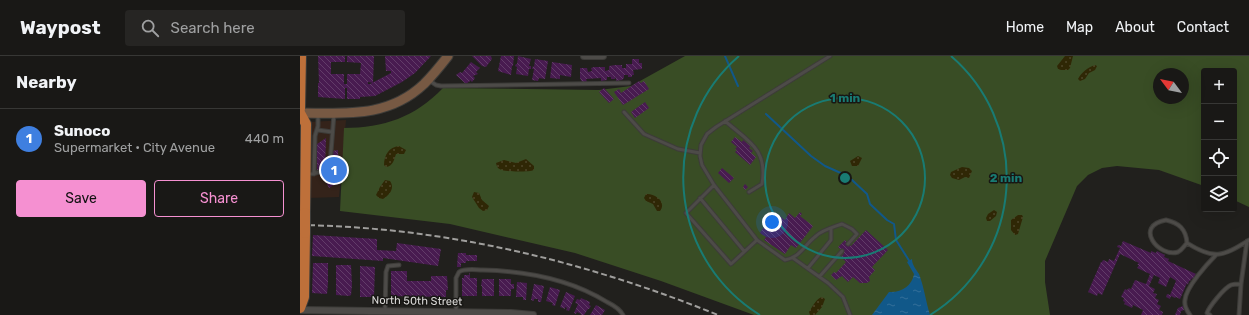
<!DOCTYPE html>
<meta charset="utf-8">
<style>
:root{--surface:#191816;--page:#262523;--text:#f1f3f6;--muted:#9fa0a1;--line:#373735;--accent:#f590d1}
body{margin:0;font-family:Rubik,sans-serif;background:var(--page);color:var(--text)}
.controls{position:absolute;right:12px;top:12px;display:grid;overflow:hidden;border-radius:4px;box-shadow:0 4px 16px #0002}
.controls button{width:36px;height:36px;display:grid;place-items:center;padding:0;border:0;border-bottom:1px solid var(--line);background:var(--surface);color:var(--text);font:20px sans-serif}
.compass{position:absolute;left:853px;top:12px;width:36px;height:36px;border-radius:50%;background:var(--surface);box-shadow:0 4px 16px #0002;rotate:302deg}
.you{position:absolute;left:472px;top:166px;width:14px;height:14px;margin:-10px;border:3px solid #fff;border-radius:50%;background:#1a73e8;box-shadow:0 0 0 6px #1a73e833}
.badge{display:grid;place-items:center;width:26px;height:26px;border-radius:50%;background:var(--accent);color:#fff;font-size:13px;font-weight:700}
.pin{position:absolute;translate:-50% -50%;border:2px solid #fff;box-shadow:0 1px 4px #0006}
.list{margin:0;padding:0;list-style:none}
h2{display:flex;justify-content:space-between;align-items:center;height:52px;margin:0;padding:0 16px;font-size:17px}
h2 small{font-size:13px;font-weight:400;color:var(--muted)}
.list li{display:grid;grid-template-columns:26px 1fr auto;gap:12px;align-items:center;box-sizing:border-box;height:60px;padding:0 16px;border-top:1px solid var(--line)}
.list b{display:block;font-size:15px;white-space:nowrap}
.list p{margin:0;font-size:13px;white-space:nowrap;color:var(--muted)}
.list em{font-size:13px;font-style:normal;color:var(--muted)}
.actions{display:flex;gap:8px;padding:12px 16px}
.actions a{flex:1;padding:9px 0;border:1px solid var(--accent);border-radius:4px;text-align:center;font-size:14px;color:var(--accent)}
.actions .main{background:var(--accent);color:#111}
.icon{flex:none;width:22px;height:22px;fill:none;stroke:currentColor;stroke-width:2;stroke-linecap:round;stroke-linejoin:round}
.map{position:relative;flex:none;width:949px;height:259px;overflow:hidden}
header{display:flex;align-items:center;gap:24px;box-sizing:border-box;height:56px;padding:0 20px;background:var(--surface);border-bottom:1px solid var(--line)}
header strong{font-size:19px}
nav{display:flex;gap:22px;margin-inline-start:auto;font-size:14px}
.search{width:280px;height:36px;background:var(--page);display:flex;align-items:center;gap:10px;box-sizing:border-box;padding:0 14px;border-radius:4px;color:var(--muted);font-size:15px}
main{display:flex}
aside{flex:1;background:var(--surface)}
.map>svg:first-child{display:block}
.commercial{fill:#34231a}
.green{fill:#394d25;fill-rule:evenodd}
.sand{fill:url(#sand-dots)}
.water{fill:url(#water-ripples)}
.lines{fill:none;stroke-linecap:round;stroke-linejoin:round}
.stream{stroke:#115889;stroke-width:2}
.building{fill:url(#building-back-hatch)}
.service-casing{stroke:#3d3c39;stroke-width:5}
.minor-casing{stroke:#3d3c39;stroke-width:8}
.secondary-casing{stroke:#3d3c39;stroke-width:11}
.trunk-casing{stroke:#3d3c39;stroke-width:12}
.service{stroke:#4d4b48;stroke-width:3}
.minor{stroke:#4d4b48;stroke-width:6}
.secondary{stroke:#775943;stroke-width:9}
.trunk{stroke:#be703a;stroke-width:10}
.rail{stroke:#9f9e9c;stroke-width:2;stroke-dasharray:6 3;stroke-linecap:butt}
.trunk-bridge-casing{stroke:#3d3c39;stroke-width:12;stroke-linecap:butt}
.trunk-bridge{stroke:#be703a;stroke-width:10}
.ring{fill:none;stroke:#197b73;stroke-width:2}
.labels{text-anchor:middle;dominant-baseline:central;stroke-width:3;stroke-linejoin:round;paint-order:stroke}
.street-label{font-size:11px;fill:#dcdbd9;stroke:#181714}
.centre{fill:#197b73;stroke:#181714;stroke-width:2}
.ring-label{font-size:12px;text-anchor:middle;font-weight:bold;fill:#197b73;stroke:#181714;stroke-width:3;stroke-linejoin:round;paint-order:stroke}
</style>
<header>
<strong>Waypost</strong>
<div class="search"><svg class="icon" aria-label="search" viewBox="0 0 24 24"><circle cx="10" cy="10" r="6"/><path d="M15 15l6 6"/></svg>Search here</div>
<nav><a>Home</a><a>Map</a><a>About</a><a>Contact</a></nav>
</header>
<main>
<aside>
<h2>Nearby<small></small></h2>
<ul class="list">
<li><span class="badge" style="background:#3f7fe0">1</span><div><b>Sunoco</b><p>Supermarket · City Avenue</p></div><em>440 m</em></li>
</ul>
<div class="actions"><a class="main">Save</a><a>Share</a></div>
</aside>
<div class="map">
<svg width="949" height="259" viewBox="0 0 949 259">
<defs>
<pattern id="sand-dots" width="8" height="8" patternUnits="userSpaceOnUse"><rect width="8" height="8" fill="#2f2705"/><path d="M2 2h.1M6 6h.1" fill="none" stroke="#4d4629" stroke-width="1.8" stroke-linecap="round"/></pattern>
<pattern id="water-ripples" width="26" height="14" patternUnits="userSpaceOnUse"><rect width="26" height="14" fill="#115889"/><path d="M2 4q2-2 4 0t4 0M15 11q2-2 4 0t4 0" fill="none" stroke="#336f99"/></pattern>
<pattern id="building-back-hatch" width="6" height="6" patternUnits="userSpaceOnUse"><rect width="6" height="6" fill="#481b50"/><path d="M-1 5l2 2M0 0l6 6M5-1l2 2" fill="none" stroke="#623c69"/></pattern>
</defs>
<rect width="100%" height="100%" fill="#21201d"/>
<path class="commercial" d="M46,64l-7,77 -31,1 1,-76z"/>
<path class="green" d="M385,0h564v151l-15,-7v-129h-30v115l-45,-16 -42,-4 -15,2 -14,7 -11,11 -32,75v21l5,33h-296l-93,-34 -86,-28 -125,-29 -110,-13 4,-83c40,0 71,-11 99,-40l156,2 32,-4zM859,18h24v24h-24z"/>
<path class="sand" d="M765,0h8l-3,12 -2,2h-7l-3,-1 -1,-3z
M795,9l2,1 -2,4 -6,3 -4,6 -5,2 -2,-2c3,-6 10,-12 17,-14z
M99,90l7,4 -2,4h-8c-2,6 -3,12 -10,13l-2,-2c0,-10 5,-18 15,-19z
M558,100l4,2 -4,8h-6l-2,-5z
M226,103l8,7v4c-4,2 -27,2 -32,0 -4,-1 -5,-3 -6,-7l8,-3 12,3z
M662,111l7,1 3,3 -3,7 -4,-1 -6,3 -7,-2 -2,-3 1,-3z
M85,124l5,1c5,7 0,14 -7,18l-4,-1 -3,-3 4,-8z
M174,136l5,1 3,7 7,6 -2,4 -4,1 -4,-3 -7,-11z
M346,138c9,-1 21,8 14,17h-3l-4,-7 -7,-3 -2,-3z
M694,154l3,2 -1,4 -6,5h-3l-1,-3 2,-4z
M718,159h4l1,2 -5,17 -3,1 -4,-5v-10z
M522,241l3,2 -3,8 -7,8h-5l-1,-3c3,-5 8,-14 13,-15z"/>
<path class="water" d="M612,203c0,6 4,10 7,15 5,13 7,28 11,41h-58l17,-23c12,1 23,-6 25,-18l-7,-12z"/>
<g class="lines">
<path class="stream" d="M425,0l13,30
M466,58l45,42 14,10 18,8 9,6 15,14 3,10 17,16 7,4 2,16 14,22"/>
</g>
<path class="building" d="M18,0h27v6h-14v12h13v10h3v-10h13l1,-11 -14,-1v-6h27l-1,27 -5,-1v2h2l21,-11v-2h-5l-1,-15h46l-16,17 -13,9 -27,14 -15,1v2h-13v-11h-2v11l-27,-2v-14h1z
M172,0h19l1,3 -6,8 -4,-1z
M201,0h13l-1,10h-1l-1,9 -13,-4z
M218,0l13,3 -2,7h2v3h-2l-1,7 -12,-2 1,-7 -2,-1 1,-2h1z
M235,3l13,2 -3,18 -6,-1 -1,3 -6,-1 2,-11h-2l1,-3 1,1z
M332,3h7v4h3v6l-9,1 1,5h-2v2h-4v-2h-4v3l-2,2 -6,1v-4l-1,2h-4v-2h-4v3l-6,1v-3l-15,1 1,3h-5l-2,-4v-10h7l1,4 4,-1 -1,-3 3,-1h11v4l4,-1v-4l6,-1h7v3h4v-4h6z
M171,6l9,6 -4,4 2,2 -5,2 2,2 -3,4 -2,-2v1l-4,3 -10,-9 4,-3 2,1z
M252,6l20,3 -1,12 -11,-2v4l-10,-1z
M339,25l2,2 3,-2 5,8 -26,16 -9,-13 5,-3 2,4z
M304,32l10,11 -5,4 -10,-11z
M345,46l4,6 -14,10 -4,-6z
M435,81l7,5 1,-2 8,6 -2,2 4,3 -2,2 5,4 -6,8 -15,-13 2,-2 -2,-1 2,-2 -6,-5z
M26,82l-1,30 -8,5v-29z
M38,94l1,32 -10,6 -5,-10 5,-3 -3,-3 6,-4v-17z
M422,112l12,10 -5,5 -11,-10z
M445,128l3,3 -3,3 -2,-3z
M500,156l2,2 -2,2 13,10 -17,22 -5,-3 -6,9 -21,-14 2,-3 -6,-4 13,-20h3l9,7 4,-7 6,5z
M566,174l22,20 -16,17 3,3 -6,7 1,4 -3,2h-7l-7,-6 -5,5 -6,-6 -6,4 -5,-5 3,-3 2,1 10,-11 -5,-5 3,-4 -6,-6 7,-7 6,6z
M13,179l64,4v11l19,1 1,-8 44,6 -3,17 -55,-8v3l-71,-5z
M823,185l28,12v-2l5,2 1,-2 8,4 -1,2 5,2 -1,2 28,13 -3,5 -1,-1 -2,3h-1l-1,4 -1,-2 -7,16 -4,-2 -1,1 -4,-2 -1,3 -4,-2 1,-3 3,1 6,-14 -1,-1 -5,-3 -4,10 -8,-4 2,-5 -6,-3 -5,11 6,3 -2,4 4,1 -2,4 4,2 -2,4 4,2 -2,4 4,2 -1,3h-21l2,-5 -10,-5 -1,3 -8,-4 1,-2 -2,-1 1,-3 -3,-1 4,-8 2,1 2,-2 2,1 4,-9 11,4 4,-10 -13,-6 2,-3h-2l2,-2 -19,-9 -18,41 -4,-2 -1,3 -9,-4 13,-30h1l1,-2 5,2 1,-3 5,2 6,-13 -3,-1 1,-2 3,1z
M158,197h8v2h11v6h-11v2h-5v4h-4z
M13,207h15v20l-1,11 -15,-1z
M36,209h15l1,20 -1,10 -2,1 -13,-1z
M60,210l15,1 -1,30h-14z
M91,215h16v10h24v-5h16l1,14h-2v7l-55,-1z
M170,216v6h7v18h-15v-18h2v-3h5z
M182,223h12v17h-12v-10h-1z
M199,223h12v5h3v5h-3v7h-12z
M217,226l10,1 -1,17h-3v-3h-7z
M234,228l10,2 -3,16h-3v-3h-4v2l-3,-1z
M250,231l10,3 -5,16 -3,-1 1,-2 -7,-2z
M266,236l9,4 -6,15 -3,-1 1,-2 -2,-1v2l-5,-2z
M281,242l9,4 -1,3 2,1 -2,3h-1l-4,6h-3v-1l-4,-2 -1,2 -2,-1 4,-9 -3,-1 2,-4 3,1z
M296,249l9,5 -3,5h-12z
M883,250l1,4 -3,1 -1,4h-5l3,-7z"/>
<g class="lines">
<defs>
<path id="service" d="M530,0l-114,71 -9,7 -6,11 -1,11 2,9 12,20 43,55 28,20c16,-3 19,-15 31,-24 6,-6 18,-9 26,-12l10,5 5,5 -9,10
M130,25l6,4 5,1 188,-3
M324,56l20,22 34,15 22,4
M425,65c23,20 43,28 37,63l-13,8
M18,74l14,2
M7,118c9,0 18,-2 23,-10l4,-50
M14,118l1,-38 3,-10v-11
M414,129l-28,28 45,51 26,-24
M400,142l44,53
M866,164c13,3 20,9 21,23 -3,3 -5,7 -9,9 -19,6 -45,-26 -12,-32z
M887,187c27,17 35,14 62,-3
M493,202l35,25 15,14 7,18
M508,212l23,-28v-11
M520,220l22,-25
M85,255l1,-39 2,-6 11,-1
M156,256v-34l3,-6c6,-4 16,-2 24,-2 42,1 87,9 124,32 6,3 13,7 16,13
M890,259c-3,-4 -6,-10 -5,-15 1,-13 22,-36 31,-45
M910,259l-3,-2c2,-6 17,-25 24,-28 3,-1 7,-1 10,-1
M939,259l2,-31 6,-43"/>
<path id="minor" d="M284,0h19
M0,254l211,3 22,2"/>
<path id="secondary" d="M0,57c46,0 88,5 124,-29 9,-9 17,-19 24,-28"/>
<path id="trunk" d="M0,53l1,-53
M0,57l6,11 -1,89
M0,252l4,-11 1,-64"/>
</defs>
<use href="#service" class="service-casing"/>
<use href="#minor" class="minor-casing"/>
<use href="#secondary" class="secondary-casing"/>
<use href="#trunk" class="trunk-casing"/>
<use href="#service" class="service"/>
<use href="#minor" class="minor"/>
<use href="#secondary" class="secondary"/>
<use href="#trunk" class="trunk"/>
<path class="rail" d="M0,169c144,2 285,36 418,90"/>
<defs>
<path id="trunk-bridge" d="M5,177v-20"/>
</defs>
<use href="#trunk-bridge" class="trunk-bridge-casing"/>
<use href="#trunk-bridge" class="trunk-bridge"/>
</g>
<g class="ring">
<circle cx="545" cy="122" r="80"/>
<path d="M460 259A161 161 0 0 1 439 0M651 0A161 161 0 0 1 630 259"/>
</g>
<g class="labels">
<g class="street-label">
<text transform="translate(117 245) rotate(1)">North 50th Street</text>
</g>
</g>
<circle cx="545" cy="122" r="6" class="centre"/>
<g class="ring-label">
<text x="545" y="46">1 min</text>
<text x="706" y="126">2 min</text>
</g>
</svg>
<div class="controls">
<button>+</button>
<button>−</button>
<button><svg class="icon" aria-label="locate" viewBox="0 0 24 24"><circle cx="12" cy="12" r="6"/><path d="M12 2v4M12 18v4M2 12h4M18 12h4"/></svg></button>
<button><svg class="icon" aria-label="layers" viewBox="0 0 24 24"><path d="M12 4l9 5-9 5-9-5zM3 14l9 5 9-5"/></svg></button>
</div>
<svg class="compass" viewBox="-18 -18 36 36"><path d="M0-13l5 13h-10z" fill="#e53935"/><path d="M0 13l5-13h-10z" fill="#9fa0a1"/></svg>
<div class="you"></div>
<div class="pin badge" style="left:34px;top:114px;background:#3f7fe0">1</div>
</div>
</main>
